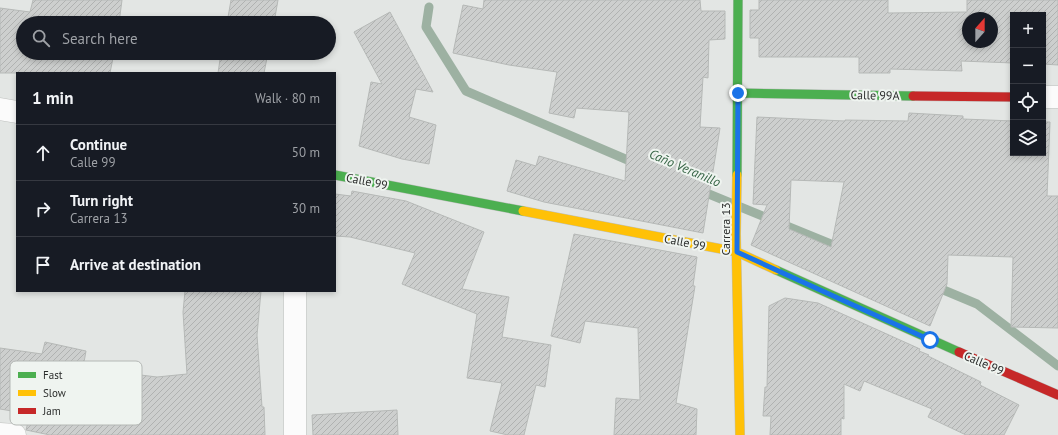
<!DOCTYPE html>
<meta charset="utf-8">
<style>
:root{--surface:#171b24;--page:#20242c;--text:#f1f3f6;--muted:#9ea1a6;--line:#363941}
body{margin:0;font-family:"PT Sans",sans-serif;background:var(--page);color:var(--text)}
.controls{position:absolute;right:12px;top:12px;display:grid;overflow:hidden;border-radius:0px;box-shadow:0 2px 6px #0003}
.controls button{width:36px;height:36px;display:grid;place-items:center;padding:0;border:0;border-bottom:1px solid var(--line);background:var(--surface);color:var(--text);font:20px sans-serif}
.compass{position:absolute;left:962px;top:12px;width:36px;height:36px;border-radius:50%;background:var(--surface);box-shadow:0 2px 6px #0003;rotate:21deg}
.stop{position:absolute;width:12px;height:12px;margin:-9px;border:3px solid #1a73e8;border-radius:50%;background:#fff}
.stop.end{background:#1a73e8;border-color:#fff;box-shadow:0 1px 4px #0008}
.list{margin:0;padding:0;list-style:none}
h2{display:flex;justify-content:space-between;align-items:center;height:52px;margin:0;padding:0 16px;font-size:17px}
h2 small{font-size:13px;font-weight:400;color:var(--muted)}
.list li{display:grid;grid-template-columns:26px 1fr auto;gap:12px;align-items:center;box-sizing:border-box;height:56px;padding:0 16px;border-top:1px solid var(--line)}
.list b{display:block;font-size:15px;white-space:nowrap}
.list p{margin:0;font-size:13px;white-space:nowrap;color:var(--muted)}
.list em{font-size:13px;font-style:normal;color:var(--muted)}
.icon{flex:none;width:22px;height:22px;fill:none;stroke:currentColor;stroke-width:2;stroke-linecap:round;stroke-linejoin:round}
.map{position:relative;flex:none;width:1058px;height:435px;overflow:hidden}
.search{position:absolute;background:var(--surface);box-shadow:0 2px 6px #0003;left:16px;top:16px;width:320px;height:44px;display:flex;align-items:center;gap:10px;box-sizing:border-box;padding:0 14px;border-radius:22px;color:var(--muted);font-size:15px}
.panel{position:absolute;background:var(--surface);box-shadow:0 2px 6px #0003;left:16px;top:72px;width:320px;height:220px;border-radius:0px}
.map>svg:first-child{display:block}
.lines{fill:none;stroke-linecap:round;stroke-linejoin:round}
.stream{stroke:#9db1a2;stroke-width:9}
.building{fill:url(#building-hatch);stroke:#b6b9b7;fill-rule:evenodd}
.street-casing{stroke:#bec0be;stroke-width:23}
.fast-casing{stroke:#bec0be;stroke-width:10}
.slow-casing{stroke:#bec0be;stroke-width:10}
.jam-casing{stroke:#bec0be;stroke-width:10}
.street{stroke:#fbfbfb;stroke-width:22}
.fast{stroke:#4caf50;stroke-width:9}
.slow{stroke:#ffc107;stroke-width:9}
.jam{stroke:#c62828;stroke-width:9}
.route{stroke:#1a73e8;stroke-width:5}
.labels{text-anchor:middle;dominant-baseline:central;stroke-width:4;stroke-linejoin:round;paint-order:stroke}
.street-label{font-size:12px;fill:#2b2d2c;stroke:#eff4f0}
.water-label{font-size:13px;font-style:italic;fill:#356444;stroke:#eff4f0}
.key{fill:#eff4f0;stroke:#b4b8b5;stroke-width:1}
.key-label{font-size:11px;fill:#2b2d2c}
</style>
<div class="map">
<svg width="1058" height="435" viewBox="0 0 1058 435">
<defs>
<pattern id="building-hatch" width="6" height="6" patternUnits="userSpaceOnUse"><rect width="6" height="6" fill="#cdcfce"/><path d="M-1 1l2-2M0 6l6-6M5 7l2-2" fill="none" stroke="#b0b2b1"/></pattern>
</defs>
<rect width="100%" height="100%" fill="#e3e6e4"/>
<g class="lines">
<path class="stream" d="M429,7l-3,20 40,64 171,73
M699,190l144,59
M934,286l43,18 81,62"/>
</g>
<path class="building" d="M33,0h89l-3,23h-96v30h91l-4,20h-110v-65l30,4z
M231,0h47l-4,23h-47z
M484,0h216l1,11h24v28l-16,1 -1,38 -5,-1 -3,50 20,1 -17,105 -159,-31 -37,-11 9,-31 20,6 3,-10 86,25 4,-69 -53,-4 -2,10 -25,-5 8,-41 -48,-7 -56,-12 10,-48 20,4z
M759,0h129v13l79,-1v-12h91v65l-15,-1v-49h-30v48l-52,-2 1,10 -72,-2v4h-31v-16h-100v-19h-9v-28h9zM968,18h24v24h-24z
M390,12l43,80 -17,-3 -7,28 27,8 -7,39 -27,-5 -43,-13 12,-64 11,2 -28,-52z
M221,53h47l-4,20h-46z
M909,113l54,3v3l50,2v32h30v-31h7l-3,74h11v132l-47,-1 2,-70 -65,-2 -1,29 -17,42 -179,-81 16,-40 -14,-1 4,-87 88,4v-1l63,1zM791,180l53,2 -13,65 -42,-18z
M352,191l54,10 78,31 -22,57 47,8 -7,40 49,8 -6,42 -9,-2 -12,50h-16l-18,-4 12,-48 -35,-5 10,-64 -75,-30 13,-31 -65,-16 -15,-1v-42l16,2z
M574,234l123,23 -4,29h2l-19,117 21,6 -1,26h-82l2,-37 24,2 -2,-72 -53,-7 -5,22 -29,-7z
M185,291h76l-4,44 5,72h2l1,28h-215l-24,-5 4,-16 -30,-5v-61l42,6 3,-12 41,9 -3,17 74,9 30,-3 -4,-62z
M785,298l33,5 102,46 -1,2 10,4 -1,1 53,26 -1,3 39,20 -15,30h-38l-38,-18 4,-8 -68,-28 -4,10 -16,-7v35l-3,-1v17h-71l1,-19h-8l2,-29h2l2,-81z
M397,410l1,25h-85l-1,-20z"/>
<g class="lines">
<defs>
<path id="street" d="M1043,97h15
M0,109l17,3
M295,291v144
M0,434l15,1"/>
<path id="fast" d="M738,93l175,3
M335,175l188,36
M737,175l1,-175
M776,270l183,82"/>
<path id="slow" d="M737,175l-1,59 4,201
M523,211l214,41 39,18"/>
<path id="jam" d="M913,96l100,1
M959,352l99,43"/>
</defs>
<use href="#street" class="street-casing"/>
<use href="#fast" class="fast-casing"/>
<use href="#slow" class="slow-casing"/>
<use href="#jam" class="jam-casing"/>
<use href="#street" class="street"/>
<use href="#fast" class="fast"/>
<use href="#slow" class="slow"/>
<use href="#jam" class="jam"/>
</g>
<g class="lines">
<path class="route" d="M738,93l-1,159 193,88"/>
</g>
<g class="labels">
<g class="street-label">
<text transform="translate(875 95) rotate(1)">Calle 99A</text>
<text transform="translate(367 181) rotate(11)">Calle 99</text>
<text transform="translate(725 229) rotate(-90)">Carrera 13</text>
<text transform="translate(685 242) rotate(11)">Calle 99</text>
<text transform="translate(984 363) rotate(23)">Calle 99</text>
</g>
<g class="water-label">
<text transform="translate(685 168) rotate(23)">Caño Veranillo</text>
</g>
</g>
<rect x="10" y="361" width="132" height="64" rx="6" class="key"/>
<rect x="18" y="372" width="18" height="6" fill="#4caf50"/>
<rect x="18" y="390" width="18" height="6" fill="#ffc107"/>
<rect x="18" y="408" width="18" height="6" fill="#c62828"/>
<g class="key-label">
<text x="43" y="379">Fast</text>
<text x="43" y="397">Slow</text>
<text x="43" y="415">Jam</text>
</g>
</svg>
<div class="controls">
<button>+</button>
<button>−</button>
<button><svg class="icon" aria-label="locate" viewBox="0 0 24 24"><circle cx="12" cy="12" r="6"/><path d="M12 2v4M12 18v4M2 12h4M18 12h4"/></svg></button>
<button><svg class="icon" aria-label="layers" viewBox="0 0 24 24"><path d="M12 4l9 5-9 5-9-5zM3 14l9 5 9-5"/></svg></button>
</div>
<svg class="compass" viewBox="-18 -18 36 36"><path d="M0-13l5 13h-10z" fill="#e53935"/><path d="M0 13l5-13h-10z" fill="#9ea1a6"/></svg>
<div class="stop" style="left:930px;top:340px"></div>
<div class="stop end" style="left:738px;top:93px"></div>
<div class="search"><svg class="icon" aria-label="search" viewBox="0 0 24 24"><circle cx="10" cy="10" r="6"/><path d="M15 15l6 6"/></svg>Search here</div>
<section class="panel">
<h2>1 min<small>Walk · 80 m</small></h2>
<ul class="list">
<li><svg class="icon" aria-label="ahead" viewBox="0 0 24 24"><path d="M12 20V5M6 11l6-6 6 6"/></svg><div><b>Continue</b><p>Calle 99</p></div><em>50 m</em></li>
<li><svg class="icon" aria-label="right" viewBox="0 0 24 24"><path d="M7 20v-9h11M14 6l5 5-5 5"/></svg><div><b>Turn right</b><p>Carrera 13</p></div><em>30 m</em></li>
<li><svg class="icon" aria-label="arrive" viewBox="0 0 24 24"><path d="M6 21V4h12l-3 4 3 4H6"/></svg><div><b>Arrive at destination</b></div></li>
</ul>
</section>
</div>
